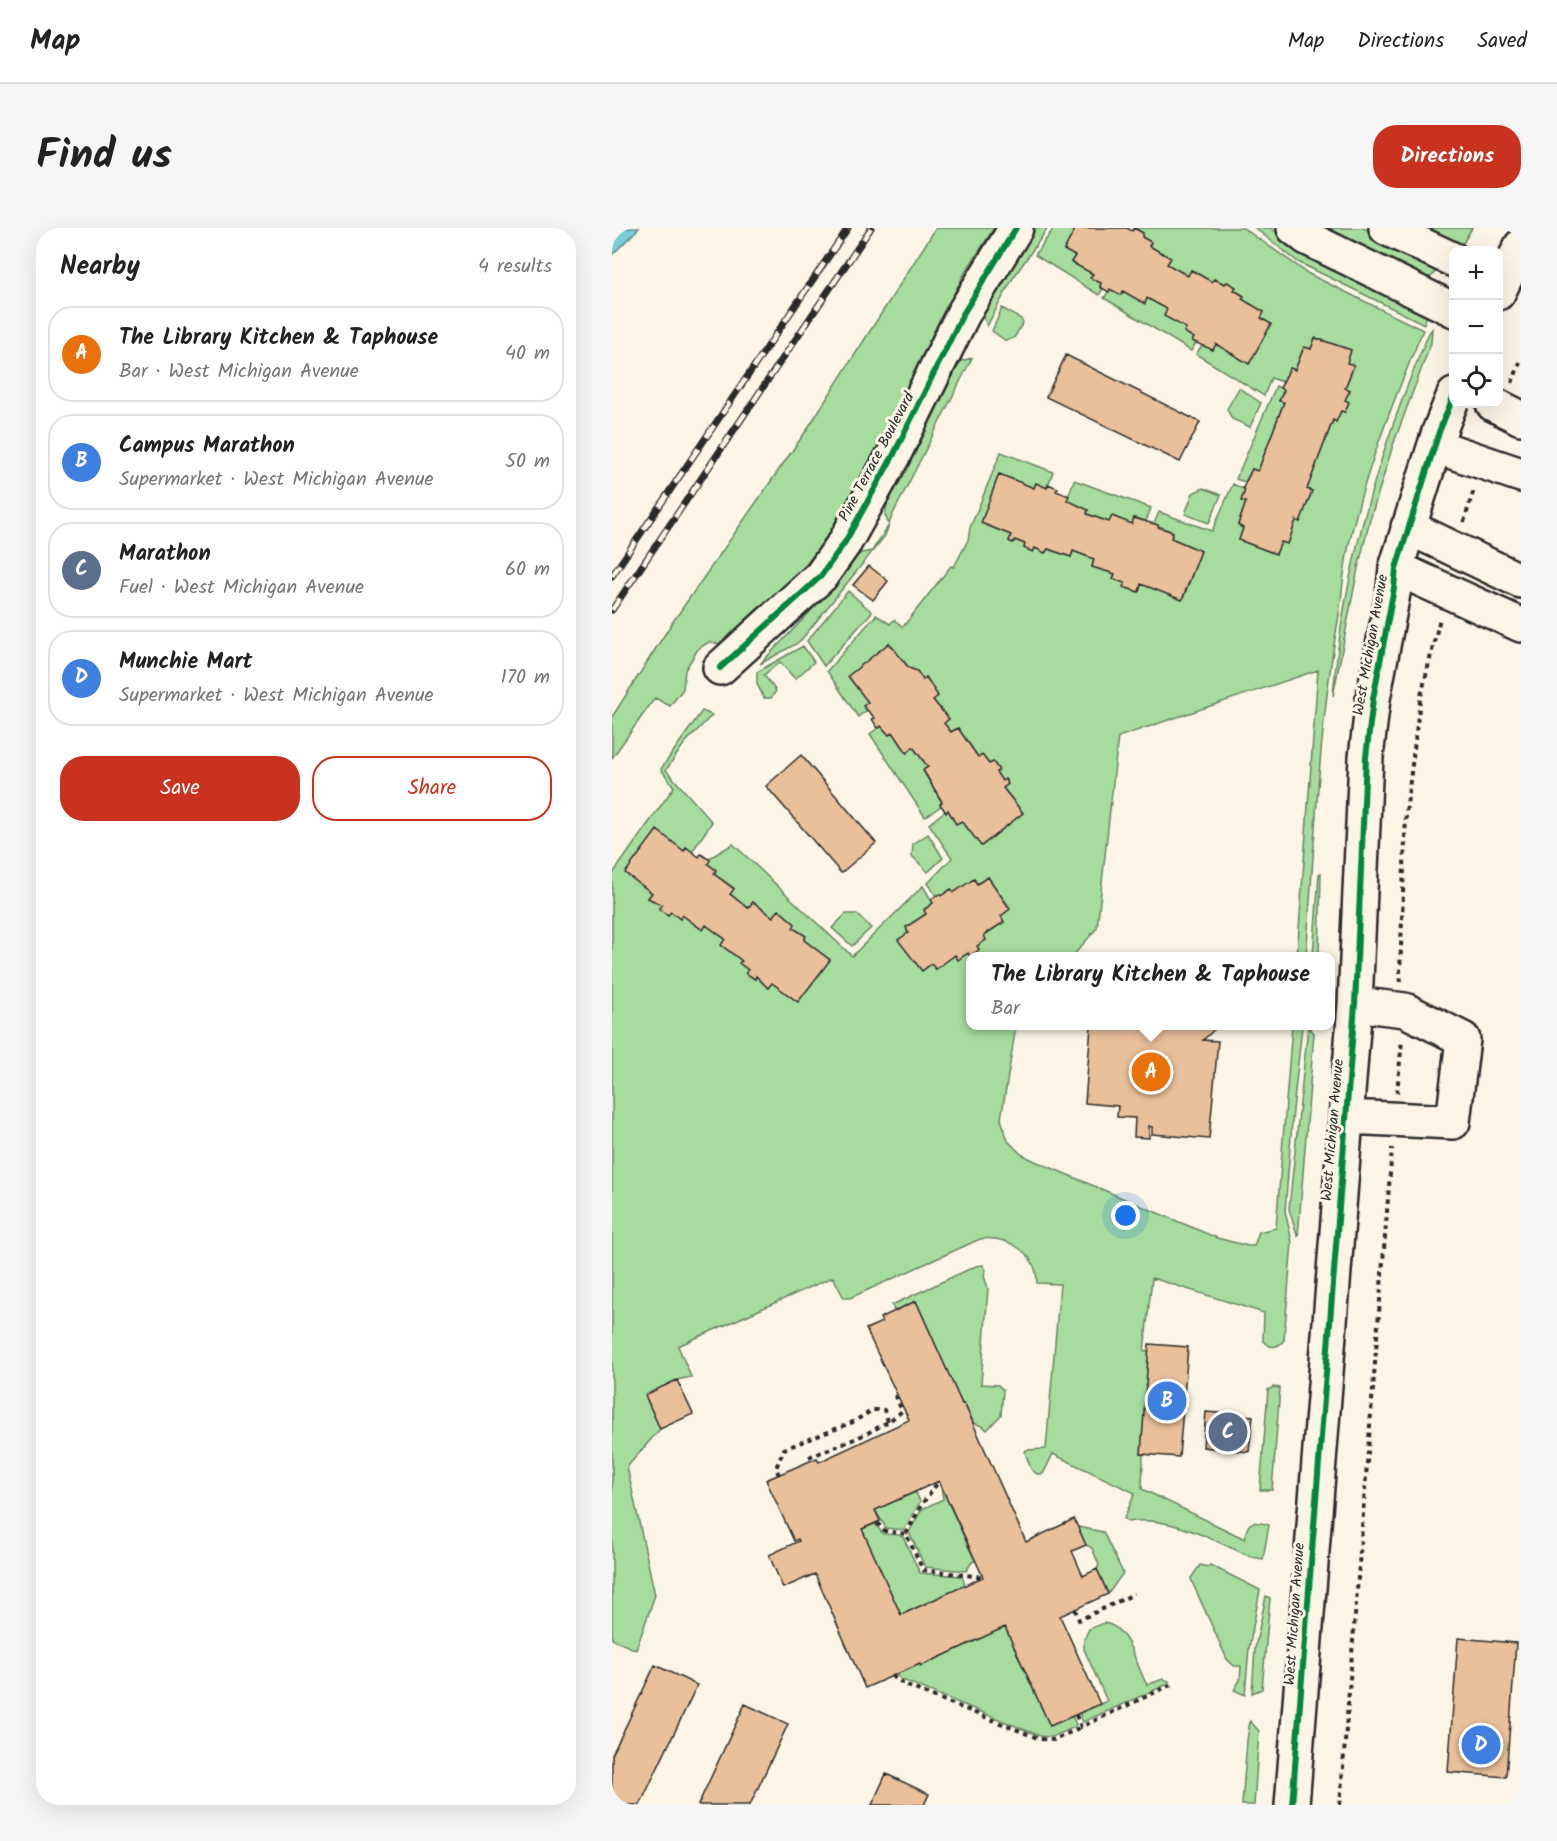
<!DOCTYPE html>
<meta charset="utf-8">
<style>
:root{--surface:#fff;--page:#f6f6f6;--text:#222;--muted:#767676;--line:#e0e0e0;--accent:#c8321e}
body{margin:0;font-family:Kalam,sans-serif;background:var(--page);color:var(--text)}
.controls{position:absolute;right:18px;top:18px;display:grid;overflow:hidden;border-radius:12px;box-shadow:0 6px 24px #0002}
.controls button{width:54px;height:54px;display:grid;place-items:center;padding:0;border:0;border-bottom:2px solid var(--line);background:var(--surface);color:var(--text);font:30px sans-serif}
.you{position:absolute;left:514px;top:988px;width:21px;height:21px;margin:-15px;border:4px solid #fff;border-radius:50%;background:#1a73e8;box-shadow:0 0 0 9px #1a73e833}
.badge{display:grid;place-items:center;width:39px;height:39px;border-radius:50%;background:var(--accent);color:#fff;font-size:20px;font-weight:700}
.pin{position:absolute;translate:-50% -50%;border:3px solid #fff;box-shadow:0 2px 6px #0006}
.popup{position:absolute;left:354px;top:724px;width:369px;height:78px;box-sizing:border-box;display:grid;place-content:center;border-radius:12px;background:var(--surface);filter:drop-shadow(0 2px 4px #0005);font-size:20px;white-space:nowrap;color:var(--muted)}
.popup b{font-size:22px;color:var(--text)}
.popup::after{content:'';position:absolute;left:50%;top:100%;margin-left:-12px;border:12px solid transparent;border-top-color:var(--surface)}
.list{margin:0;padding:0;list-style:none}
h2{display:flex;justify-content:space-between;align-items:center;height:78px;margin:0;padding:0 24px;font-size:26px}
h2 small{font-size:20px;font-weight:400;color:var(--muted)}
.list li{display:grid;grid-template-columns:39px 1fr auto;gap:18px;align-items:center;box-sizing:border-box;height:96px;margin:0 12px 12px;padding:0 12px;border:2px solid var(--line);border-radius:24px}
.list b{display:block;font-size:22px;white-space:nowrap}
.list p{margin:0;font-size:20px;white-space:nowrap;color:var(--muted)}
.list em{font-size:20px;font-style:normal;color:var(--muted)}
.actions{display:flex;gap:12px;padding:18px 24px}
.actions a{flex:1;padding:14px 0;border:2px solid var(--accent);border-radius:24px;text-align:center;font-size:21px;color:var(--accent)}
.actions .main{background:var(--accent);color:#fff}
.icon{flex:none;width:33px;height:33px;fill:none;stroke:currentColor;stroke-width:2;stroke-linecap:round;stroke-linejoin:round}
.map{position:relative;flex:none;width:909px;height:1577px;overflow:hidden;border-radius:24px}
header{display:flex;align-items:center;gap:36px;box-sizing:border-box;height:84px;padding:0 30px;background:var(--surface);border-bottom:2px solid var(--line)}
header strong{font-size:28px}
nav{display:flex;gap:33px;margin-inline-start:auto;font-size:21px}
.intro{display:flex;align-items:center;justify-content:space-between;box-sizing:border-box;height:144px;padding:0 36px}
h1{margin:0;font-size:42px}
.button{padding:15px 27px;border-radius:24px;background:var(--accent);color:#fff;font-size:21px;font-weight:700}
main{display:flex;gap:36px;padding:0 36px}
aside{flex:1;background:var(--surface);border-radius:24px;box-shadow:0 6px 24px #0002}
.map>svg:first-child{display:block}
.green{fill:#a6dc9e;stroke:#688464;stroke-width:1.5}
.water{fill:#7ccdd5;stroke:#5c8c91;stroke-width:1.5}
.building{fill:#eac09a;stroke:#2b2b2b;stroke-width:1.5;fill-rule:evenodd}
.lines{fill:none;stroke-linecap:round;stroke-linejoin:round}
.minor-casing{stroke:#2b2b2b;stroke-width:38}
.path{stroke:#2b2b2b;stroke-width:4;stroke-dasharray:4.5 4.5;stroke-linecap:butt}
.minor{stroke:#fcf5e5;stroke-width:33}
.rail-casing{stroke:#2b2b2b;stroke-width:7}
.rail{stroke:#fcf5e5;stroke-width:4.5;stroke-dasharray:14;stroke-linecap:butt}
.cycleway-casing{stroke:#fcf5e5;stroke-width:10}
.cycleway{stroke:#00873e;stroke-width:6}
.labels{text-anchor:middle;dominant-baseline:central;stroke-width:6;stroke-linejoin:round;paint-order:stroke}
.street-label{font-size:15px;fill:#2b2b2b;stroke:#fcf5e5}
</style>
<header>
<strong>Map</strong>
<nav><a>Map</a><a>Directions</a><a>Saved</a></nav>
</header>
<div class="intro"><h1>Find us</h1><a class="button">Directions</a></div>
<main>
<aside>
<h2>Nearby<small>4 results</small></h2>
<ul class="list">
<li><span class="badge" style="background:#e8710a">A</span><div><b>The Library Kitchen &amp; Taphouse</b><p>Bar · West Michigan Avenue</p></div><em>40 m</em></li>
<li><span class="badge" style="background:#3f7fe0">B</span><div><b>Campus Marathon</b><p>Supermarket · West Michigan Avenue</p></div><em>50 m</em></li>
<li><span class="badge" style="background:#5c6f8a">C</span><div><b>Marathon</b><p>Fuel · West Michigan Avenue</p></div><em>60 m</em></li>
<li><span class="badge" style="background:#3f7fe0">D</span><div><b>Munchie Mart</b><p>Supermarket · West Michigan Avenue</p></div><em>170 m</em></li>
</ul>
<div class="actions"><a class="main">Save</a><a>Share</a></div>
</aside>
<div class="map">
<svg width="909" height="1577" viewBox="0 0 909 1577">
<rect width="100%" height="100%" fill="#fcf5e5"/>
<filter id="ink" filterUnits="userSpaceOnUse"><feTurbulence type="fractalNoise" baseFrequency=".0167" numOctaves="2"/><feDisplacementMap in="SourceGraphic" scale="12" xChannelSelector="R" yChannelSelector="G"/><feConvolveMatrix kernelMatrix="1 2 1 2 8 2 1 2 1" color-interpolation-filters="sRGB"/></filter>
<g filter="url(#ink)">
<path class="green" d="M324,0h58l-30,46 -112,226 -24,36 -32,42 -63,68 -24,-4 -11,7 -13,21 -2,19 -13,17 -15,-8 -43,60v-41l60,-94 134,-192z
M422,0h14l-35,50 -26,48 -4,-10 1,-9 20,-35z
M442,0h22l-12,22 11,6 -4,6 22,12 -2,4 10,5 -1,4 3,2 -4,6 -64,-40z
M522,0h109l66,46 114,56c-29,69 -60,146 -75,219 -5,24 -6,49 -10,72 -20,111 -23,224 -32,335h-9l21,-286 -200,67 -21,191 -24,28h-102v70h45l-15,93 7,22 13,13 14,7 182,77 31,8h6l5,-14 17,-4 16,-202h10l-9,84 -8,101 7,31 -8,98c-6,8 -14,9 -21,1l1,-28 -112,-35 -8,73h5l-8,103 2,1 -1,34 103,50c2,-18 6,-19 24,-14l-6,34 -11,-2c-39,-16 -80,-42 -124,-35l-4,-4 11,-25 -82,-39 -10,20h-6l-6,-5 -6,-17 1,-2 20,-1 14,-165 -23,-1c0,-31 -29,-47 -57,-44l-130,59h-6l-11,-21 -155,69 13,31 -14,3 -32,15 15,34 -33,38 28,128 -19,55 -24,-11v-764l62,-88 -13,-18 41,-58 10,4 -28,29 -18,26 46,52 -20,30 -8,-1 -27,-20 -5,62 -4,5 14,7 -2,4 8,6 3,-3 9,6 2,-3 20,15 4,-5 19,14 17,22 -2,2 8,7 -2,3 8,6 2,-3 12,12 4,-5 26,19 32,-42 -26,-20 2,-4 -13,-8 2,-4 -16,-14 -6,7 -20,-15 -5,6 -18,-14 4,-6 -20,-14 2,-4 -8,-6v-5l25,-15 119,112 71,-70 10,17 -9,6 2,5 -20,13 2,6 -9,7 23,31 9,-7 5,5 19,-14 3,4 10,-6 3,3 8,-6 -2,-4 9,-6 -2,-5 20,-13 -3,-6 9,-8 -22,-31 -11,7 -3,-5 -21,14 -2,-4 -10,7 -1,-2 -4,2 -8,-13 24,-25 -23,-34 16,-13 1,1 2,-2 8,14 6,-3 20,25 41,-33 -20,-25 5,-4 -3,-5 -3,2 -6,-9 2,-3 -5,-7 -4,2 -7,-9 -4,2 -20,-29 -7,4 -7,-9 5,-4 -16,-19 5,-4 -7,-9 1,-1 -6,-9 -3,3 -6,-9 -8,-3 -20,-24 -41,32 20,26 -4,4 3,4 -9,7 -31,-46 49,-56 14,9 4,-4 9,7 48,-61 3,1 14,-27 2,-12 31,-76 52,20 -6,16 -11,-5 -2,5 -35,-14 -18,49 30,12 -2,6 4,2 2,-3 10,4 -1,4 9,4 2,-4 10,5 3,-4 23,8 2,-6 21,8 -2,8 23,7 -1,5 11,4 -1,4 14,5 3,-8 42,15 18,-48 -30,-13 2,-6 -19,-8 5,-12 53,19 21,-47 12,6 -4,11 5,1 -8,23 5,3 -4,12 37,14 5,-12 7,2 8,-24 4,2 12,-31 -5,-2 26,-69 3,2 5,-11 4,1 4,-10 -4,-2 5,-10 -5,-2 9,-22 -7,-3 4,-13 -36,-12 -4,11 -7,-2 -9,23 -5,-2 -7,14 -12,-4 -7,18 -68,-42 7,-10 10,6 3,-6 33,20 22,-40 -10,-6 3,-6 -22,-13 2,-3 -10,-6 1,-3 -8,-5 -2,2 -11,-5 -2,3 -20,-12 -4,6 -21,-12 4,-6 -22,-12 2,-4 -9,-5 1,-4z
M643,0h16l32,25 124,62 -3,9 -126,-62z
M714,0h37l26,12 49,29 -7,8h-4z
M800,0h60l-10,17 -9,2z
M498,61l10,6 3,-4 21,12 3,-5 20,11 19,19 -1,4 9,6 -2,3 4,2 -5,8 -87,-53z
M390,80l19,11 2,4 -9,15 -8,3 -14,-10z
M820,101l-1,14 -38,102 -23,75 -12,48 -25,128c10,-126 46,-247 96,-363z
M360,130l-80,158 -7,20 -83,103 -6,5 -36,20 49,-51 46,-55 6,-5 11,-2 17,-26 -4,-10 2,-10 64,-130 10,-14z
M664,158l8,4 -5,11 5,1 -26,69 -6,-2 -7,13 -9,-3z
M627,160l22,15 -11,24 -18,-8 -5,-10z
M462,252l77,28 -5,13 -12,-3 -2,6 -23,-2 -22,-8v-4l-20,-10z
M591,260l18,7 -12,28 -24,-9 8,-21z
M236,363l24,21 -48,54 -17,-25z
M191,418l11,16 -19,17 -15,-17 -16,13 12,16 -5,7h-7l-7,-14v-12z
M269,498l8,9 4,-3 14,20 6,-5 15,20 -5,4 19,31 -1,4 -16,11 -55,-83z
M316,606l15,24 -15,14 -16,-16 1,-12z
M709,645l-2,83h-6l6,-82z
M234,686h11l14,14 -19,18 -20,-18z
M696,798l6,7 -16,204 -9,-28z
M371,1037l3,5 -2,6 4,12 -7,96 17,1 5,5 -2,25 -14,15 -3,-3 -10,-4 -10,-20 -2,1 -46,-103 -22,10 -2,-6 84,-39z
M661,1159l7,1 -8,102h-12l8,-100z
M329,1259l34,74 -3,1 -6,9 -41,-4 -16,-35 13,-23 21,-10z
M304,1264l4,10 -16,28 -18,-2 -11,-18z
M263,1296l8,10 16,1 4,2 17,36 42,3 3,9 -64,30 -39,-86z
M466,1299l25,5 20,41 -15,21 -11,-25 2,-4 -7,-17 -6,-3z
M588,1337l8,2 2,-2 50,25 -11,58 -4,47 -11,-5 6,-10 1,-14h-7l-7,-7 -34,-75 -2,-6z
M654,1368l4,2 -8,91 -10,4 3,-45z
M492,1395c25,3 32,43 43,62l16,-6 6,2 -1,3 -85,38 -4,-9 28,-12 -23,-52v-9l5,-11z
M393,1399l45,99 22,-10 4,8 -1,3 -23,10 -12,-1 -140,-57 -4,-5 24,-10 1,2z
M638,1493l9,10 -5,74h-12l5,-65z"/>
<path class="water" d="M0,0h27l-27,27z"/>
<path class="building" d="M464,0h51l5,3 2,-3 9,5 -1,4 9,5 -2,4 22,12 -4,6 21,12 3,-6 21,12 2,-3 11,5 2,-2 9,5 -2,3 10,6 -2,3 22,13 -3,6 10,6 -22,40 -33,-20 -3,6 -21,-9 2,-3 -10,-6 2,-4 -22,-12 3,-7 -20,-11 -2,6 -22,-13 -2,4 -11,-6 -1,3 -9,-5 1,-4 -11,-5 3,-4 -22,-12 4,-6 -11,-6z
M703,110l36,12 -4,13 7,2 -9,23 5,2 -5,10 4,2 -4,10 -4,-1 -5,11 -3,-2 -26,69 5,2 -12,31 -4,-2 -8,24 -7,-2 -5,12 -37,-14 4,-12 -5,-3 8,-23 -5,-1 4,-11 -2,-2 9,-19 6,2 26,-69 -5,-1 5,-11 -4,-2 10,-20 5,2 9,-23 7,2z
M454,127l134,67 -20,40 -134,-65z
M387,246l35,14 2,-5 11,5 1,-4 10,4 -2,3 13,5 -2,4 21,10 -1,4 22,8 3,-6 20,8 2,-6 24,7v2l15,5 -2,6 30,13 -19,49 -41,-16 -2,8 -16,-5 2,-4 -12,-4 2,-5 -23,-7 2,-8 -21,-8 -2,6 -23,-8 -3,4 -10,-5 -2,4 -9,-4 1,-4 -10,-4 -2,3 -4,-2 2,-6 -30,-12z
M257,338l19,15 -15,19 -20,-15z
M277,415l20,25 8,3 6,9 3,-3 12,19 -5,4 16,19 -5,4 7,9 7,-4 20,29 4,-2 7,9 4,-2 6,8 -3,2 6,9 3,-2 3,5 -5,4 20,25 -42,33 -19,-25 -6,3 -8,-14 -2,3 -1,-2 -5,-7 2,-2 -19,-32 5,-3 -15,-20 -6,6 -14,-21 -4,3 -8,-9 -2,2 -2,-1 -5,-8 3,-1 -12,-12 5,-4 -20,-26z
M189,527l75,88 -35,30 -75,-87z
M45,602l27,21 2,-4 13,10 2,-3 9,6 -2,4 8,6 -2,4 20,15 -4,5 18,14 5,-6 20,15 6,-7 16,14 -2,4 13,8 -2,4 26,20 -32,42 -26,-19 -4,5 -12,-12 -1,3 -9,-6 2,-3 -9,-7 3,-2 -21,-16 4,-6 -19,-14 -3,5 -21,-15 -2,4 -9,-7 -3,3 -9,-6 3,-4 -14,-7 4,-5 -27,-20z
M376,649l22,32 -9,7 3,6 -20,13 2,5 -9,6 2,4 -9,6 -2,-3 -10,7 -3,-5 -19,14 -5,-5 -9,7 -24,-31 10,-7 -2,-6 20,-13 -2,-4 9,-7 -2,-4 3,-2 6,-3 1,2 10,-7 2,4 21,-14 3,5z
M479,798h125l1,1 -14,13 15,1 -9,98 -57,-5v-7l-3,-1v12l-15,-1 1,-19 -18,-1 1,-11 -33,-3z
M304,1073l46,103 2,-1 62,139 48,-23 12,26 -14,6 11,25 14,-7 11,25 -48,22 40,88 -50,22 -45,-99 -84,39 -1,-2 -55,24 -50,-114 -32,14 -14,-33 30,-14 -1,-2 -4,2 -28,-61 51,-22 2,4 90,-42 -43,-91 16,-7 -2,-4zM327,1253l44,96 -82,38 -39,-86 18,-8 -5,-11z
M537,1116l39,3 -9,110 -38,-3z
M65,1152l16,34 -33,15 -15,-34z
M594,1184l47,4 -4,36 -46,-5z
M846,1410l58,5 -10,134 -58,-5z
M43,1437l42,20 -57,120h-28v-50z
M133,1476l43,20 -38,81h-52z
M274,1546l43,20 -5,11h-52z"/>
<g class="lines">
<defs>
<path id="minor" d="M682,0l13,10 147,72
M774,0l68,32
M886,65l23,-47
M881,176l28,14
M823,218l86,29
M796,299l113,54
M784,340l125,57
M108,440l101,-92 24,-34 48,-86 70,-142 53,-86
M734,889l107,5 10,-83 -58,-29 -50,-6
M680,1577l63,-801 11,-247 7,-58 21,-111 2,-20 43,-136 15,-37"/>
</defs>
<use href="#minor" class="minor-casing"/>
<path class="path" d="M900,155l9,-23
M852,294l10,-33
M789,754l-1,-10 6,-159 14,-113 20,-82
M785,865l5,-53
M197,1229c29,-11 71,-26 93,-46l-6,-14 1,-1
M167,1247l-3,-7 8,-19 67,-26 22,-13h11l4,11
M265,1295l8,8 21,3 17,36 60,7
M294,1306l16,-30 17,-23
M463,1381l4,11 55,-26
M280,1448l13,9 135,54 14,1 27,-13
M464,1487l5,12 92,-43
M728,1577l52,-657"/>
<use href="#minor" class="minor"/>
<defs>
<path id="rail" d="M0,348l236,-348
M0,382l259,-382"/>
</defs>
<use href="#rail" class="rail-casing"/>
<use href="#rail" class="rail"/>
<defs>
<path id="cycleway" d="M108,440l101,-92 24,-34 48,-86 70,-142 53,-86
M680,1577l63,-801 11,-247 7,-58 21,-111 2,-20 43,-136 15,-37"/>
</defs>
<use href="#cycleway" class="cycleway-casing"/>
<use href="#cycleway" class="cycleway"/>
</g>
</g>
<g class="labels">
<g class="street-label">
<text transform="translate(265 229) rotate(-62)">Pine Terrace Boulevard</text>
<text transform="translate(759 417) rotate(-80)">West Michigan Avenue</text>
<text transform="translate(721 902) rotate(-85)">West Michigan Avenue</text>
<text transform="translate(683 1386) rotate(-86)">West Michigan Avenue</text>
</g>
</g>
</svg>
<div class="controls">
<button>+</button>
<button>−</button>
<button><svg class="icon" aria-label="locate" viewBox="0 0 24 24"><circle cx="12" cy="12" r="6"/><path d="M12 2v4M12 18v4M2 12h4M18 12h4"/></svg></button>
</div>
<div class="you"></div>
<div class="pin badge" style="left:539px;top:844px;background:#e8710a">A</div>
<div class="popup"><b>The Library Kitchen &amp; Taphouse</b>Bar</div>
<div class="pin badge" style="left:555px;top:1173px;background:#3f7fe0">B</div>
<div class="pin badge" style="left:616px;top:1204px;background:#5c6f8a">C</div>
<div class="pin badge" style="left:869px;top:1517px;background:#3f7fe0">D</div>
</div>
</main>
